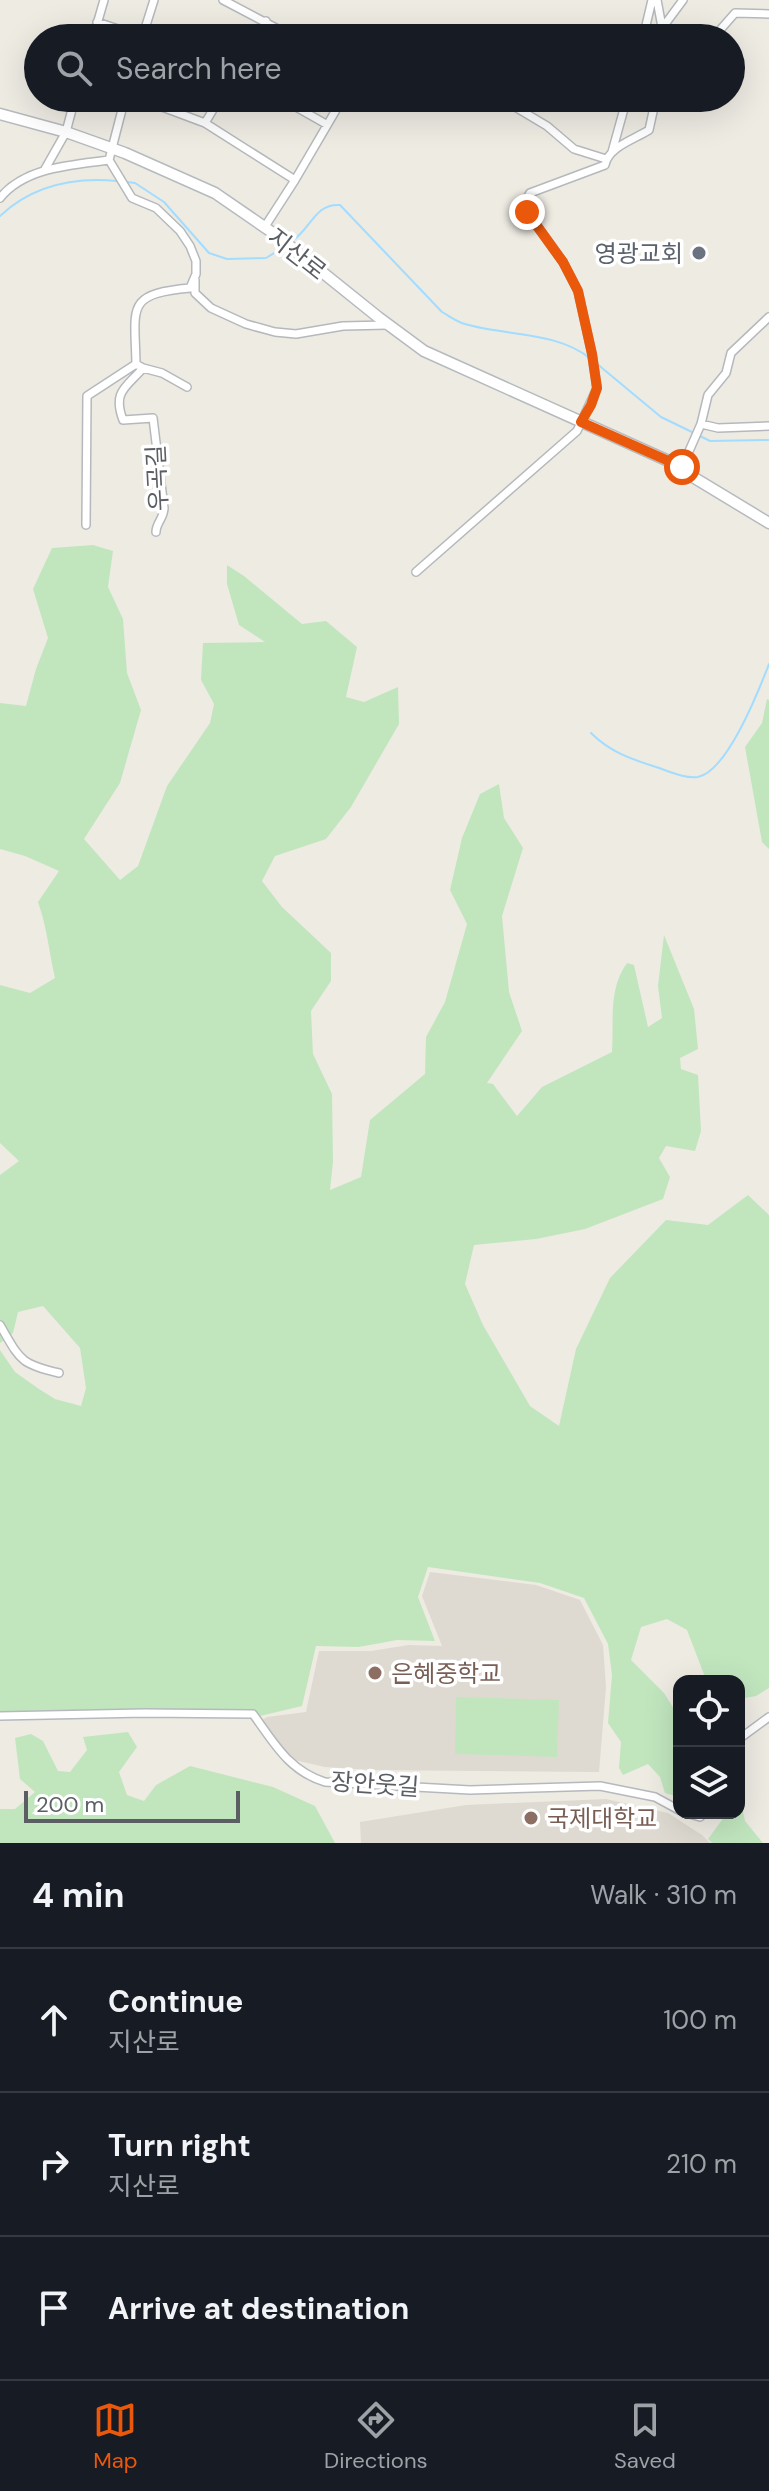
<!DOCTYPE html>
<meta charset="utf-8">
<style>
:root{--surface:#171b24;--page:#242831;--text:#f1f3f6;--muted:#9ea1a6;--line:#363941;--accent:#ea580c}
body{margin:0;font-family:"DM Sans","Noto Sans KR",sans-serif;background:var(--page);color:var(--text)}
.controls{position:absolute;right:24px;bottom:24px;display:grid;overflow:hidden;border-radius:16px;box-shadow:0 8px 32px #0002}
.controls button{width:72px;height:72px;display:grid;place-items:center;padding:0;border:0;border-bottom:2px solid var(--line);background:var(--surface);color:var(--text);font:40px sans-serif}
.scale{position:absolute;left:24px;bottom:20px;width:216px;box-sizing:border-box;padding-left:8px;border:4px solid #5b5f64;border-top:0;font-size:22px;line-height:28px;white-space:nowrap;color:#5b5f64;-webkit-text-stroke:6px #fff;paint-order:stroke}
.stop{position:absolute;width:24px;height:24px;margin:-18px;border:6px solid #ea580c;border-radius:50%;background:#fff}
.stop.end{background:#ea580c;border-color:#fff;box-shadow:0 2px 8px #0008}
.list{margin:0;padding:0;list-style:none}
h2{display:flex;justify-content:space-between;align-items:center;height:104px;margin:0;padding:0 32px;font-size:34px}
h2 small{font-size:26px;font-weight:400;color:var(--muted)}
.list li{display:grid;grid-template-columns:52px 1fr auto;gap:24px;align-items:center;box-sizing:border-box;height:144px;padding:0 32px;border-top:2px solid var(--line)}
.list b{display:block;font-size:30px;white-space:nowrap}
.list p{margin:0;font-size:26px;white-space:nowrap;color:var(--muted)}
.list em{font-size:26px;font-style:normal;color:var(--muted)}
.icon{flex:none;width:44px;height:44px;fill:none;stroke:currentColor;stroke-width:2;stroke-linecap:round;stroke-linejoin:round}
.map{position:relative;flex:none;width:769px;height:1843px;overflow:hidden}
.search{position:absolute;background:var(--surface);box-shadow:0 8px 32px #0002;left:24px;right:24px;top:24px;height:88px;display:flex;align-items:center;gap:20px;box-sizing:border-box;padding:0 28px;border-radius:44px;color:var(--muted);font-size:30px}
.sheet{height:536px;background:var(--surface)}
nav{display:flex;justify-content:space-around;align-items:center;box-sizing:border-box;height:112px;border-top:2px solid var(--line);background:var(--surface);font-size:22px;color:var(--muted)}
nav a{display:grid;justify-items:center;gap:4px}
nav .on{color:var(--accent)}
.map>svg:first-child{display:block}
.education{fill:#dedad1}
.green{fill:#c1e6be}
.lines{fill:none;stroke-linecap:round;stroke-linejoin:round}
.stream{stroke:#a2dcff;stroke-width:2}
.minor-casing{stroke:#b5b9bd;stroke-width:10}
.secondary-casing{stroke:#b6babf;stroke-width:13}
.minor{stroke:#fff;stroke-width:7}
.secondary{stroke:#fff;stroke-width:10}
.route{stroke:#ea580c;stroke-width:10}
.worship-dot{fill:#6b7280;stroke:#fff;stroke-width:3}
.education-dot{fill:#8d6e63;stroke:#fff;stroke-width:3}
.labels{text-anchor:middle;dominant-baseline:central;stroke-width:7;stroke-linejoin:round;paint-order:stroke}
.worship-label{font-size:24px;fill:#5b616d;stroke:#fff;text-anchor:end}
.street-label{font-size:24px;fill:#5b5f64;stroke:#fff}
.education-label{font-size:24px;fill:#785e54;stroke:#fff;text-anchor:start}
</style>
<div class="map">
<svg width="769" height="1843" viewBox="0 0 769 1843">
<rect width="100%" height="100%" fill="#eeebe3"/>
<path class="education" d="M430,1572l106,13 44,15 23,45 3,42 -7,85 -228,-2 -46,-3 -35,-8 -29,-38 6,-4 39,-5 13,-61h52l38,-6 33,1 -20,-50z
M606,1799l62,14 34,22 8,8h-349l-1,-21 106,-17z"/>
<path class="green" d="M93,545l20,6 -5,36 15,32 4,54 14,37 -21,73 -36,56 36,41 18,-14 29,-80 43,-63 4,-19 -13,-24 2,-37 62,-1 -26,-17 -12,-41v-19l17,11 58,48 24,-3 31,26 -11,50 18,5 34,-15 1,37 -48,83 -25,32 -51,17 -13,25 20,26 49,46v28l-20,30 2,43 19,40 1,68 -3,28 31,-13 9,-57 55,-46 1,-37 19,-35 22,-78 -17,-34 12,-52 18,-44 19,-10 5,34 19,30 -21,68 7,76 13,39 -35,52 6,1 24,32 25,-29 70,-35c2,-30 -4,-63 15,-89l7,2 14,62 14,-9 -4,-32 6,-51 30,74 4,40 -18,9 1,11 17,6 3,56 -6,20 -29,-5 -7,12 11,19 -7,22 -78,30 -49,10 -62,6 -9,39 18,41 47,81 29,20 17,-77 34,-71 56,-58 42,5 40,-30 21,20v473l-13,8 -17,3v-18h-31l-3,-4 -18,-47 -20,-11 -26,8 -10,33 33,33 15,24v80l-14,-4 -5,-16 -12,-13 -25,11 -4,-7 2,-26 -13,-19 4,-48 -4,-31 -24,-46 -44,-15 -112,-16 -10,30 17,44 -38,-1 -38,7 -43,-1 -14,60 -42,10 -115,-3 -145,4v-367l15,22 24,17 16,10 26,7 5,-18 -6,-40 -37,-42 -25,6 -5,21 -13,10v-168l19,-14 -19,-18v-158l30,8 25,-15c-6,-26 -8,-51 -17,-76l21,-31 -34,-15 -25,-7v-146l26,3 10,-37 12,-31 -15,-49 19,-41z
M767,699l2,1v149l-7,-7 -17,-95 17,-24z
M456,1697l103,3 -2,57 -102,-3z
M128,1732l9,15 -18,25 8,23 17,6 12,-16 34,-19 83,21 42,19 20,37h-335v-34h15l20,-17 -15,-13 -5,-41 16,-4 12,7 15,30 12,1 17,-22 -4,-13z
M740,1796l5,25 18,22h-51l-4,-4 19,-26h12z"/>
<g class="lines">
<path class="stream" d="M127,182l8,1 29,19 45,51 18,6 39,-1 18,-11
M0,216c32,-30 74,-39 117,-35
M292,241c19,-12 23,-38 48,-36l102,107c7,4 15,10 23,12 40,12 92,7 126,35
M596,363l65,54 33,16
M700,436l10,5 59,-1
M591,733c19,19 40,26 65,34 12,4 29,12 42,10 29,-6 61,-87 71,-113"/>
<defs>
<path id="minor" d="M223,0l72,38
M657,0l7,38
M97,22l48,16
M663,27l20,-27
M93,38l11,-38
M142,38l12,-38
M256,38l10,-17
M643,38l9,-38
M713,38l22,-25 34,1
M138,98l67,25 90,57
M280,98l46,26
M500,98l47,28 27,23 32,10
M205,123l15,-25
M612,152l15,-54
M45,169l21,-37 9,-34
M0,198c25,-31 72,-33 109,-38
M264,228l31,-48 48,-82
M195,280v13l16,15 35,16 29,8 21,2 47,-8 44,-1
M136,364l7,4c-16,19 -31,23 -20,52l30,-2 11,90c0,10 -8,15 -8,24
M143,368l19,5 25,14
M701,424l7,-29 18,-22 5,-20 38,-36
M682,467l19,-43 17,4 51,-2
M86,525l1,-129 49,-32c-1,-57 -11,-70 54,-76l6,-14v-13l-6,-15 -10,-15 -24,-23 -24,-10 -23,-38 16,-62
M416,572l161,-141 20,-43 -5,-34 -14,-63 -15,-29 -36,-50 -2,-11 5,-8 75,-28c3,-18 30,-26 44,-35l7,-32
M0,1325c20,34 19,39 59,48
M0,1716l144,-3 109,1c21,29 36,57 72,68l145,8 130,-4 55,11 24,13
M739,1739l30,-22
M686,1813l14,4 4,-4"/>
<path id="secondary" d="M0,114l66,18 59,21 90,40 61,42 102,82 46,34 258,116 6,7 81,49"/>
</defs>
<use href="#minor" class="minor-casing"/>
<use href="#secondary" class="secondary-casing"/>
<use href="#minor" class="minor"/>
<use href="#secondary" class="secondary"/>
</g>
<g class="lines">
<path class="route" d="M527,212l36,50 15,29 14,63 5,34 -6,17 -10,17 101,45"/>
</g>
<circle class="worship-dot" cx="699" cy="253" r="8"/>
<g class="education-dot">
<circle cx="375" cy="1673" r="8"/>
<circle cx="531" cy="1818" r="8"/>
</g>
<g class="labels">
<g class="worship-label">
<text x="683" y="253">영광교회</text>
</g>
<g class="street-label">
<text transform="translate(297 254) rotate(38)">지산로</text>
<text transform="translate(157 478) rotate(-93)">우곡길</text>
<text transform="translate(375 1784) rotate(4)">장안웃길</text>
</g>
<g class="education-label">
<text x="391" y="1673">은혜중학교</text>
<text x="547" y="1818">국제대학교</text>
</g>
</g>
</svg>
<div class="controls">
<button><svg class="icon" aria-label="locate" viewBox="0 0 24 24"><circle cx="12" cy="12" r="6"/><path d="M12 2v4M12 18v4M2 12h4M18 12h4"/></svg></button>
<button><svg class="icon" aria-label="layers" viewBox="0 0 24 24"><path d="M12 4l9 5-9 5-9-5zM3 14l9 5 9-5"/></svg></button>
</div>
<div class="scale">200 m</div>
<div class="stop" style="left:682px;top:467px"></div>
<div class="stop end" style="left:527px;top:212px"></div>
<div class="search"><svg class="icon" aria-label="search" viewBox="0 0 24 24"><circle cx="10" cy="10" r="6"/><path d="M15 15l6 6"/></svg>Search here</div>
</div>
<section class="sheet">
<h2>4 min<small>Walk · 310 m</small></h2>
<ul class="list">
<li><svg class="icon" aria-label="ahead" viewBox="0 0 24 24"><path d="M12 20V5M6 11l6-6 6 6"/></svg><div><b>Continue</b><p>지산로</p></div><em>100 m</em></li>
<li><svg class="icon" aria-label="right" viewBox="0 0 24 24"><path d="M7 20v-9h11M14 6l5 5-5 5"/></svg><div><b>Turn right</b><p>지산로</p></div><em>210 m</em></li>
<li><svg class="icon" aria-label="arrive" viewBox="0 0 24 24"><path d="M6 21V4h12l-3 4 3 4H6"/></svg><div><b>Arrive at destination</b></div></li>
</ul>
</section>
<nav>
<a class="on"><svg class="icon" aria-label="map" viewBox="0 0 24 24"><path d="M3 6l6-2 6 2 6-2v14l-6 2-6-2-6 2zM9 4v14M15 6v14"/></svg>Map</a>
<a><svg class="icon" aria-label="directions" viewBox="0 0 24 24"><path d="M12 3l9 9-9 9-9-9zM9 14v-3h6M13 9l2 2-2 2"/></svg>Directions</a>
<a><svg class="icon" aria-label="saved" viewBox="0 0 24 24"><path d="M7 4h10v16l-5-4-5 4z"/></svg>Saved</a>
</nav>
